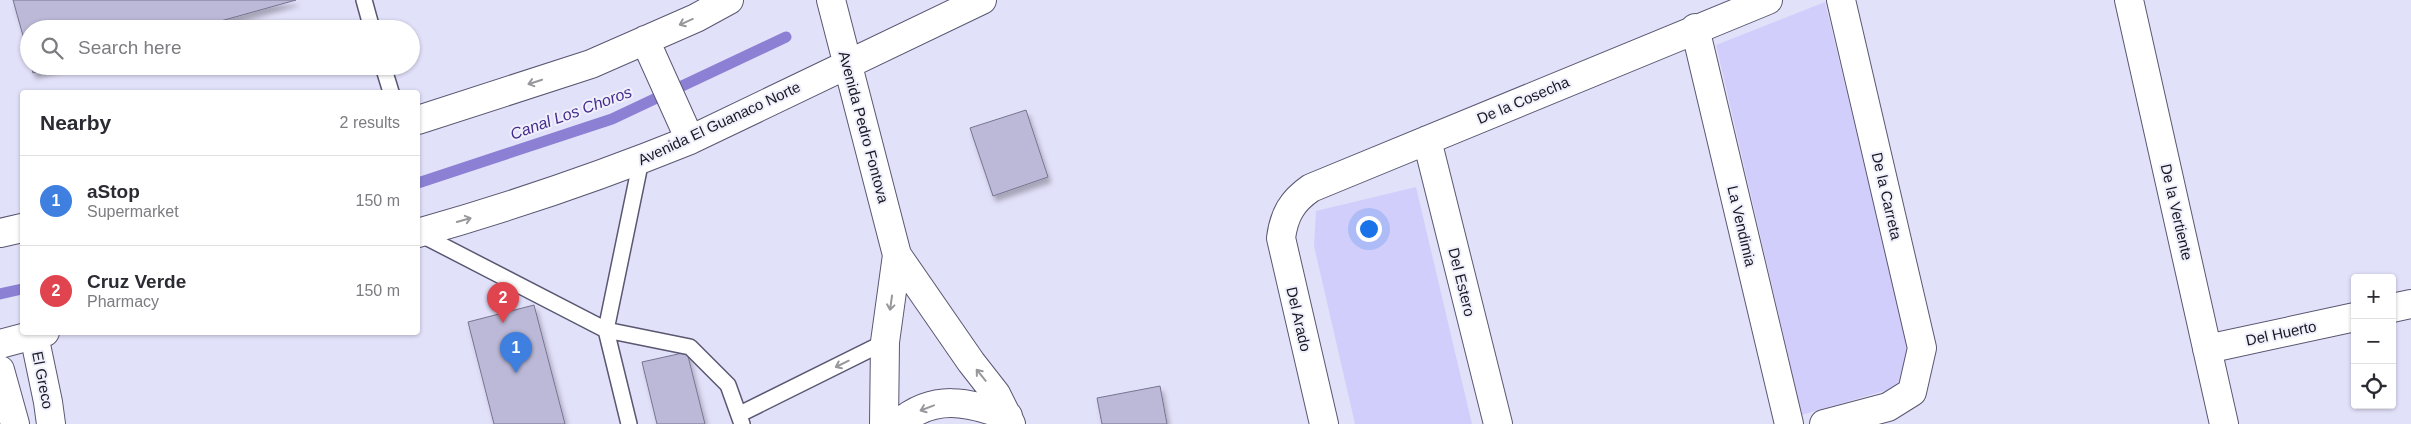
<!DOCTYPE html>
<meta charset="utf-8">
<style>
:root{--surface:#fff;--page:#f2f2f3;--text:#2b2b33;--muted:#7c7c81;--line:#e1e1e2;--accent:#1a73e8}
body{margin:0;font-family:Arial,sans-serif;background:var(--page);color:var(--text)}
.controls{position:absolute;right:15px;bottom:15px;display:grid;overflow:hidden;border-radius:5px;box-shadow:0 1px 4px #0004}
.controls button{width:45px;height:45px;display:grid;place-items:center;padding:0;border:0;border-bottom:1px solid var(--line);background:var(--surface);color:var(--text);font:25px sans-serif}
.you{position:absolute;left:1368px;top:228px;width:18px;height:18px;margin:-12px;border:4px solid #fff;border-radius:50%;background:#1a73e8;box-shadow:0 0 0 8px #1a73e833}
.badge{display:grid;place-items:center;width:32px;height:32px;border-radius:50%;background:var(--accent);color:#fff;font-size:16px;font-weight:700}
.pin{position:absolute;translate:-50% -41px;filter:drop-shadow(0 1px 2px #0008)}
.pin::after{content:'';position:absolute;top:26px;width:18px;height:15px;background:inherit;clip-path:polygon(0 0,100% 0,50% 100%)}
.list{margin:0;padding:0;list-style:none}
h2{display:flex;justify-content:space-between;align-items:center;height:65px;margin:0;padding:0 20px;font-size:21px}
h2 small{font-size:16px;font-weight:400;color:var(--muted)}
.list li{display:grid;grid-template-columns:32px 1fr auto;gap:15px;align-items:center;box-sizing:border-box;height:90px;padding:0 20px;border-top:1px solid var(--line)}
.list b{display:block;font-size:19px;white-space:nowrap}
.list p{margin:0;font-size:16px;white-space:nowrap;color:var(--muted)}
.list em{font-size:16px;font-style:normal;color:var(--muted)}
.icon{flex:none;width:28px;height:28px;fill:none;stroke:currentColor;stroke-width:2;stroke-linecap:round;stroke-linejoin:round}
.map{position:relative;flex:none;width:2411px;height:424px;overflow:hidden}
.search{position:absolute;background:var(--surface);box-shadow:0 1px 4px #0004;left:20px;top:20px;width:400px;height:55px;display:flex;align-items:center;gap:12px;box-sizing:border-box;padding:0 18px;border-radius:28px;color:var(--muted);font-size:19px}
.panel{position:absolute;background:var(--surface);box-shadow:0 1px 4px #0004;left:20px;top:90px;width:400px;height:245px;border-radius:5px}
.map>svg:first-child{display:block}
.green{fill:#d2cefb}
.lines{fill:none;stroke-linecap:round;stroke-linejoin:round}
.stream{stroke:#8b80d4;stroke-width:11}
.building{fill:#bbb9d7;stroke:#767490;filter:url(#shadow)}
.lane-casing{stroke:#595771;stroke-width:18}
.street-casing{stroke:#595771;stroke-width:30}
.secondary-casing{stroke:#595771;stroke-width:30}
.lane{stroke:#fff;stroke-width:15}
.street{stroke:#fff;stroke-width:28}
.secondary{stroke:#fff;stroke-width:28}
.oneway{stroke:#97979c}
.labels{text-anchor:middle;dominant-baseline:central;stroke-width:4;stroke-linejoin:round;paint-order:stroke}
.street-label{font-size:15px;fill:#181722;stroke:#f0f0fc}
.water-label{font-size:16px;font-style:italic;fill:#442b8d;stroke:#f0f0fc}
</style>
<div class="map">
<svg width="2411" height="424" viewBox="0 0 2411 424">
<defs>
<filter id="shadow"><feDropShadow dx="3" dy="5.5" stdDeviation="2.5" flood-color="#0004"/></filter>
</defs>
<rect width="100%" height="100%" fill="#e2e1fa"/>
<path class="green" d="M1825,2l84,349 -6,28 -16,11 -85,25 -86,-370z
M1416,187l56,237h-117l-41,-178 2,-35z"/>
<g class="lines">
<path class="stream" d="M418,183l194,-64 174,-82
M0,294l22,-5"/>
</g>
<path class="building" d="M13,0h283l-104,29h-163v28z
M31,66h27l-25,7z
M1026,110l22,67 -55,19 -23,-68z
M534,305l31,119h-71l-26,-102z
M687,352l18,72h-48l-15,-62z
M1160,386l7,38h-65l-5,-26z"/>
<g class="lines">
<defs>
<path id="lane" d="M364,0l8,29
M383,66l8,26
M418,233l188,97 84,17 38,38 14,39
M740,414l145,-72
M629,424l-23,-94 35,-170"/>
<path id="street" d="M2129,0l95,424
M1695,28l94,396
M1427,140l71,284
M2392,308l19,-4
M34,335l14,67 3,22
M2207,349l148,-32
M0,370l15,54
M1324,424l-43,-186c3,-23 11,-37 30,-50l457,-188
M1824,424l64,-17 24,-15 10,-44 -81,-348"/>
<path id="secondary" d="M831,0l66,255 74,107 25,32 15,30
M645,40l45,100
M418,120l173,-56 105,-46 33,-18
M0,233l22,-5
M418,233c92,-26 183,-57 272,-93l292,-140
M0,344l45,-12
M884,424l1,-82 12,-87
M898,424c36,-31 70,-22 110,-8"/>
</defs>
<use href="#lane" class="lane-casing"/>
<use href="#street" class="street-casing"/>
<use href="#secondary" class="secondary-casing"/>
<use href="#lane" class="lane"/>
<use href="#street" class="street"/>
<use href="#secondary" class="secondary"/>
</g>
<defs><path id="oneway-shaft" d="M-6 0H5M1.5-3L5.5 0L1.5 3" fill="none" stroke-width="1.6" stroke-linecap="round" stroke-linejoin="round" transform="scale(1.25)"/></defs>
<g class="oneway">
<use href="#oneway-shaft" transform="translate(686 22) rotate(156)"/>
<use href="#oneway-shaft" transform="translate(535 82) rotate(162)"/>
<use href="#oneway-shaft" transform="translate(464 220) rotate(-16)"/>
<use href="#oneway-shaft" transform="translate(891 303) rotate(98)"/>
<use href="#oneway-shaft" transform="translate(842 364) rotate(154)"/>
<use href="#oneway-shaft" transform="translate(981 375) rotate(-129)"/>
<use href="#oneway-shaft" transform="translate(927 408) rotate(159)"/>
</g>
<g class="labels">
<g class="street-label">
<text transform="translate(1523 100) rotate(-23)">De la Cosecha</text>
<text transform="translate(719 123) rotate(-25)">Avenida El Guanaco Norte</text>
<text transform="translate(864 127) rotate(75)">Avenida Pedro Fontova</text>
<text transform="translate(1887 196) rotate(77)">De la Carreta</text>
<text transform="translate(2177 212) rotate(77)">De la Vertiente</text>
<text transform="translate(1742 226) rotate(77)">La Vendimia</text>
<text transform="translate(1462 282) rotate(76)">Del Estero</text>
<text transform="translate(1299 319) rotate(77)">Del Arado</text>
<text transform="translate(2281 333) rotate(-12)">Del Huerto</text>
<text transform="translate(43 380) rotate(79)">El Greco</text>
</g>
<g class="water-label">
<text transform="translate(571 113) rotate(-20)">Canal Los Choros</text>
</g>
</g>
</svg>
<div class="controls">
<button>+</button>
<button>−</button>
<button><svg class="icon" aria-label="locate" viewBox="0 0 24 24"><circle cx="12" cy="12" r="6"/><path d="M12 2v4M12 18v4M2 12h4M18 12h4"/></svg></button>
</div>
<div class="you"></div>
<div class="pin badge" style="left:516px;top:373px;background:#3f7fe0">1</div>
<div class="pin badge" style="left:503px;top:323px;background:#e0444e">2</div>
<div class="search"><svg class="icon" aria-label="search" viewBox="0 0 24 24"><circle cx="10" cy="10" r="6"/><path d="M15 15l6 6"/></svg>Search here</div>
<section class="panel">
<h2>Nearby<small>2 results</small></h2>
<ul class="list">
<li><span class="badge" style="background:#3f7fe0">1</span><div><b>aStop</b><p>Supermarket</p></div><em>150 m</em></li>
<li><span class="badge" style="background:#e0444e">2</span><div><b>Cruz Verde</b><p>Pharmacy</p></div><em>150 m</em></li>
</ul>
</section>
</div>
